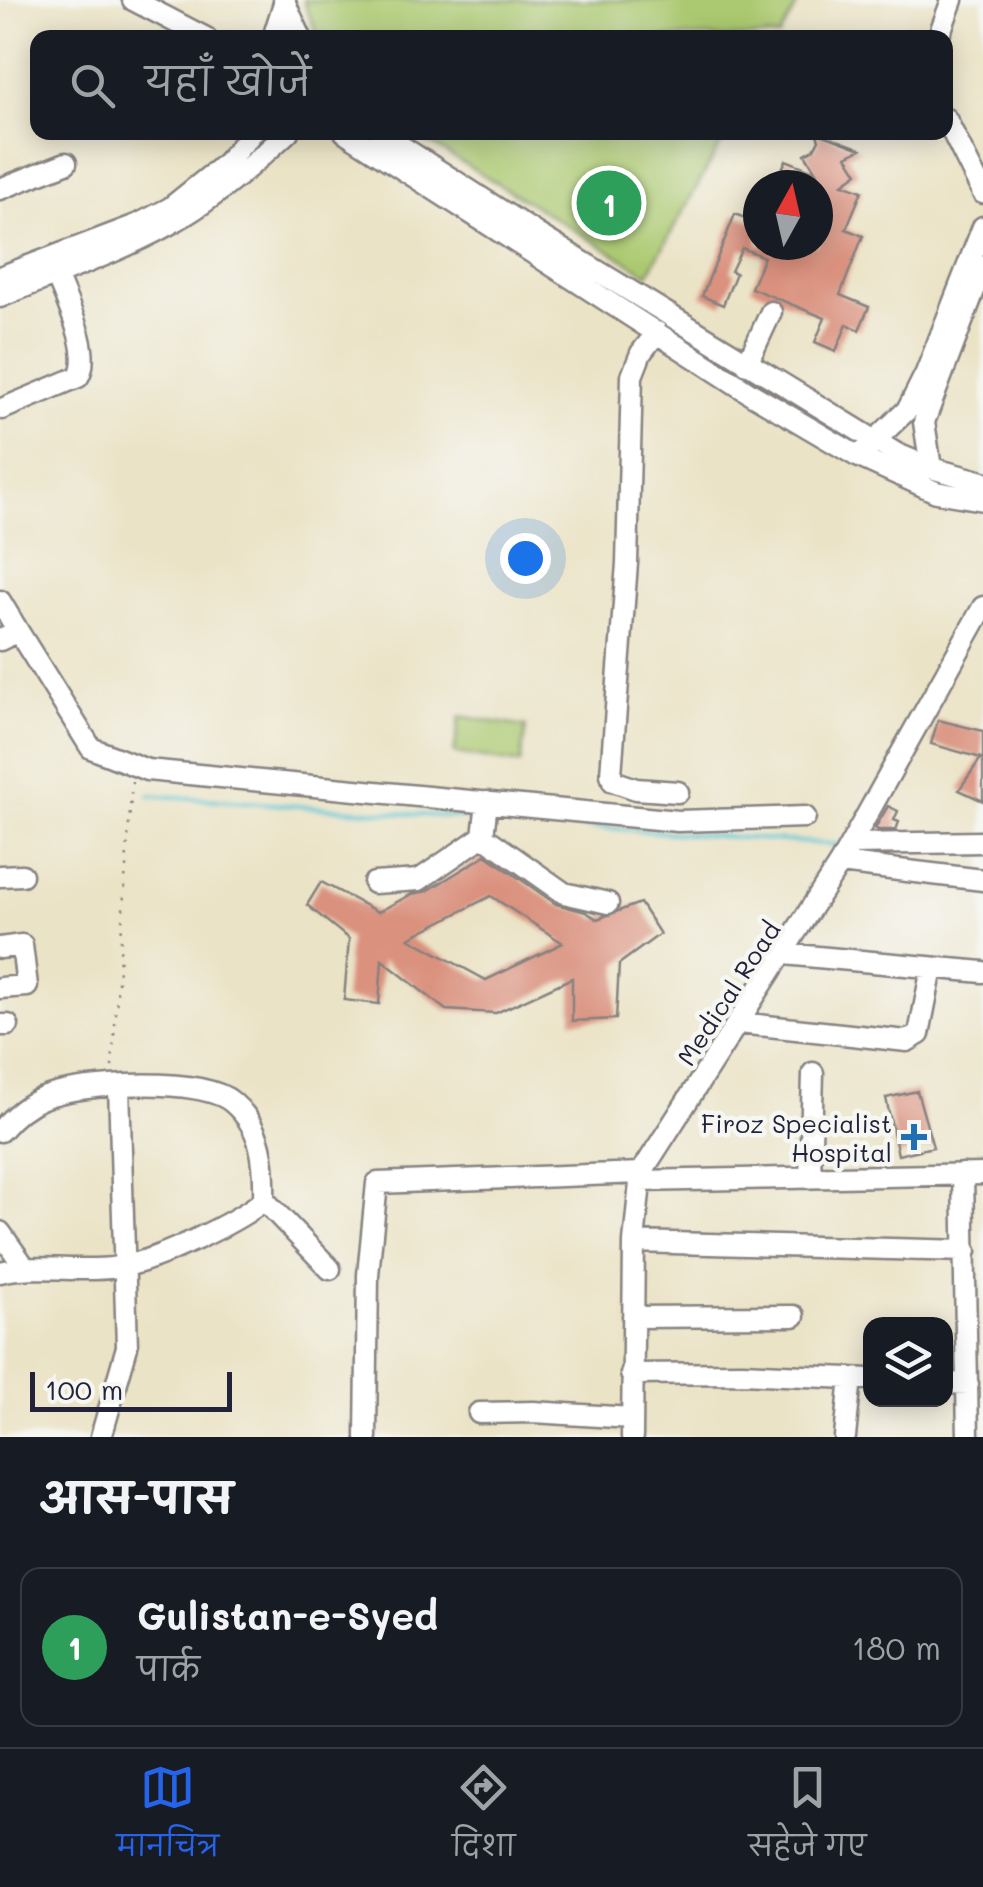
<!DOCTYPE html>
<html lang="hi">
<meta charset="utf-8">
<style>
:root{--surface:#171b24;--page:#20242c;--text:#f1f3f6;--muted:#9ea1a6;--line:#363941;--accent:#2563eb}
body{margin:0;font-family:Mali,"Playpen Sans Deva",sans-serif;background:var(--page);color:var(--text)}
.controls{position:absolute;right:30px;bottom:30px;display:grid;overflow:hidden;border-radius:20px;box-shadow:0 5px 25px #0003}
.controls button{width:90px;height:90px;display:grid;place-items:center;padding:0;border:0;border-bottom:2px solid var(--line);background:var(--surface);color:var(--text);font:50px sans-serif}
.compass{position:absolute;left:743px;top:170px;width:90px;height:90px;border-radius:50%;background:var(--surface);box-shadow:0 5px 25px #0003;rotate:8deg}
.scale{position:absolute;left:30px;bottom:25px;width:202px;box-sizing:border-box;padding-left:10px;border:5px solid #22223b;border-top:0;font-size:28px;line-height:35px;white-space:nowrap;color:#22223b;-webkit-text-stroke:8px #f6f6f2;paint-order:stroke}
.you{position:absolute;left:525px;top:558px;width:35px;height:35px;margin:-25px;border:8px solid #fff;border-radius:50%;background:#1a73e8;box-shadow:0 0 0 15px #1a73e833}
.badge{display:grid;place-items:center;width:65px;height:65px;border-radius:50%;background:var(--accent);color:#fff;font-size:32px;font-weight:700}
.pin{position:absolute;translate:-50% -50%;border:5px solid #fff;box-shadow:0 2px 10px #0006}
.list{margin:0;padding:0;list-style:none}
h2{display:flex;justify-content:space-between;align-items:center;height:130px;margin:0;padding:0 40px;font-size:42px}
h2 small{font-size:32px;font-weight:400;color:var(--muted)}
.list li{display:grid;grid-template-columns:65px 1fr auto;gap:30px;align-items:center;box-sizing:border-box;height:160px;margin:0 20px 20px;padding:0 20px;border:2px solid var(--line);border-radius:20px}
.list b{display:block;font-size:38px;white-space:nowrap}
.list p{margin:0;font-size:32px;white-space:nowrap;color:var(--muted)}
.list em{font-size:32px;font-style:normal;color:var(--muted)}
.icon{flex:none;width:55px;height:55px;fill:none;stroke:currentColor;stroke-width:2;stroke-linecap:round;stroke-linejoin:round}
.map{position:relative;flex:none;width:983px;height:1437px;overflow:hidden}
.search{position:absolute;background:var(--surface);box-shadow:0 5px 25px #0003;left:30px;right:30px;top:30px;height:110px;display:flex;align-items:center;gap:25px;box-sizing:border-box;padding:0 35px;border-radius:20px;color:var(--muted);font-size:38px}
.sheet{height:310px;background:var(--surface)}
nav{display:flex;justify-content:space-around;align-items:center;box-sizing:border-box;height:140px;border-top:2px solid var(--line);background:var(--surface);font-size:28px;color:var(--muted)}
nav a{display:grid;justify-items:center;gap:5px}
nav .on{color:var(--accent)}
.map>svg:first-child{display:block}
.green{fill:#abc970;stroke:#667656;stroke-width:2.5}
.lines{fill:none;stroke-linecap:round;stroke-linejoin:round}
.stream{stroke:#5ac5d4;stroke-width:4}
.building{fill:#da917e;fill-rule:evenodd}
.minor-casing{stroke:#868280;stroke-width:25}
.path{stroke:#868280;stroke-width:2.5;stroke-dasharray:2.5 8;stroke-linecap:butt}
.minor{stroke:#fff;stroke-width:20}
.poi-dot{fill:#1f6fb2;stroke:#f6f6f2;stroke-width:4}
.labels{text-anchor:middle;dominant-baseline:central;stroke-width:9;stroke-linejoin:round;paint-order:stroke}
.street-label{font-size:25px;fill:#22223b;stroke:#f6f6f2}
.poi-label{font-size:25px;fill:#22223b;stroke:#f6f6f2;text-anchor:end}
</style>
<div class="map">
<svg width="983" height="1437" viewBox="0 0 983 1437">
<rect width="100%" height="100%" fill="#f6f6f2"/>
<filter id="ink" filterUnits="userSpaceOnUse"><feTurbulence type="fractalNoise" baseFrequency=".01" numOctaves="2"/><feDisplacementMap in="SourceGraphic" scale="20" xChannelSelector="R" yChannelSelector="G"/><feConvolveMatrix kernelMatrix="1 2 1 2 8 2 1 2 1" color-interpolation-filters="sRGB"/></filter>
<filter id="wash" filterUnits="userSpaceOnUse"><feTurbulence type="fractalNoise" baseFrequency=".0048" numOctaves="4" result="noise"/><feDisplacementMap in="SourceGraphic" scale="40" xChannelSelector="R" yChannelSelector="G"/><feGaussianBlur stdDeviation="2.25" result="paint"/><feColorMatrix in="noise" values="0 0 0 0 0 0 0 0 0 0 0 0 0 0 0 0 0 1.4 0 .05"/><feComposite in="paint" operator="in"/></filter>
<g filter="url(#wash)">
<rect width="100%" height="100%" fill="#ebe3c6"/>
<path class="green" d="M303,0h497l-21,37 -460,1z
M413,133h314l-79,141z
M460,716l66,11 -6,37 -66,-11z"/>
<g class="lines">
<path class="stream" d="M149,795l329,24
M492,820l350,25
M961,852l22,1"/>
</g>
<g id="blocks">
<path class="building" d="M816,132l45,17 -14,7 11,17 -15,11 19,7 -16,38 17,7 -23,59 29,12 -10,23 -12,-6 -11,27 -21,-9 10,-24 -74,-30 13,-31 -22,-9 -11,23 5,2 -13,32 -21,-9 33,-82 23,9v22h60v-60h-17l-22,-9 7,-16 30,12 -11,-18 9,-5 5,-9z
M938,720l45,11v70l-24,-11 22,-32 -50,-14z
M888,806l10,5 -4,9 5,2 -3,8h-18l-3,-2z
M486,855l70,49 30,8 11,7 43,-16 20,31 -41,30 -3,55 -44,2v-43l-76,35 -50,-3 -64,-50 -3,44 -35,-4 5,-61 -42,-34 14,-23 57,30 34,-18 15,-3zM491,896l72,47 -77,37 -77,-42z
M917,1091l16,56 -35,8 -12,-57z"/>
</g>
</g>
<g filter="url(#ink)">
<use href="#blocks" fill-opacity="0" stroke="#868280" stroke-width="2.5"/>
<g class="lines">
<defs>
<path id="minor" d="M133,0l73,38
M284,1l17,37
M273,38l12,-38
M938,38l14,-38
M946,119l37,74
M345,132l408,263 104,61 79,36 47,8
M379,132l158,102 360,220 34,14 52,14
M0,189l66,-26
M0,277l139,-53 31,-16 56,-45 27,-31
M0,297c62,-26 128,-47 185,-82 36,-22 71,-53 103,-83
M657,332l-16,21 -9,23 -5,187 -16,211 2,7 23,8 42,3
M747,364l24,-52
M2,409l76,-32c16,-23 -13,-78 -22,-103
M866,449l42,-40 18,-36 57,-146
M931,468l-7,-46 59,-155
M0,601l18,30 -18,9
M18,631l73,117 56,22 531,51 127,-4
M483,836l81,57 44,10
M851,844l132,-2
M840,863l143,17
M0,876l22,-1
M374,883l45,-3 64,-44 4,-34
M0,948l22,-3 5,41 -27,2
M784,954l199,18
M739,1023l168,18 12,-7 13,-66
M0,1025h8
M0,1131c12,-14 25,-26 43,-33 36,-15 158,-22 189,4 31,26 33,61 32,98l66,69
M963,1174l5,263
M810,1178l3,-105
M639,1181l344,-7
M0,1232l24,34
M634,1242l332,9
M0,1272c41,-9 83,2 124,-6 34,-6 114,-44 140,-66
M633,1317l161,-1
M631,1374l111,-1 128,6
M946,1383l22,1
M479,1413l54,-1 99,6
M101,1437l26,-90 -8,-261
M366,1437l2,-162 9,-92 264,-10
M632,1437l2,-195 7,-69 199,-310 143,-256
M845,1437l6,-59"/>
</defs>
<use href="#minor" class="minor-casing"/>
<path class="path" d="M112,1067l20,-286"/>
<use href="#minor" class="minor"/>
</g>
</g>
<path class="poi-dot" d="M909 1122h10v10h10v10h-10v10h-10v-10h-10v-10h10z"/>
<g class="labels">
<g class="street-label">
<text transform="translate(728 993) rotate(-57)">Medical Road</text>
</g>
<g class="poi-label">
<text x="892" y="1123">Firoz Specialist<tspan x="892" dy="29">Hospital</tspan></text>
</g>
</g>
</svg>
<div class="controls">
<button><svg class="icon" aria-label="layers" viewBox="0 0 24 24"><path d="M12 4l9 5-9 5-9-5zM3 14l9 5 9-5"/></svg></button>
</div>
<svg class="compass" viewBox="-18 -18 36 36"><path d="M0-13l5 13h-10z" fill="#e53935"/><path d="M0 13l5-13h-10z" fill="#9ea1a6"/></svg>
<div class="scale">100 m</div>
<div class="you"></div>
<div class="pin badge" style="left:609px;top:203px;background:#2e9e5b">1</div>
<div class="search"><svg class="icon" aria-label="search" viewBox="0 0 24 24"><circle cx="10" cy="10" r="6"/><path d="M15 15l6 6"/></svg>यहाँ खोजें</div>
</div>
<section class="sheet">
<h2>आस-पास<small></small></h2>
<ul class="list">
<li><span class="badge" style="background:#2e9e5b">1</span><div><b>Gulistan-e-Syed</b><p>पार्क</p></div><em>180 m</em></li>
</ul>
</section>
<nav>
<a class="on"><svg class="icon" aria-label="map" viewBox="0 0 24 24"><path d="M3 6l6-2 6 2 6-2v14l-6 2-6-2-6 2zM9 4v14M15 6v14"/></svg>मानचित्र</a>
<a><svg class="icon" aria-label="directions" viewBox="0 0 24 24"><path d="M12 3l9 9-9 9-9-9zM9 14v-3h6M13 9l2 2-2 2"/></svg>दिशा</a>
<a><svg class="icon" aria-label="saved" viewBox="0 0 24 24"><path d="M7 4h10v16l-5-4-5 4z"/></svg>सहेजे गए</a>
</nav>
